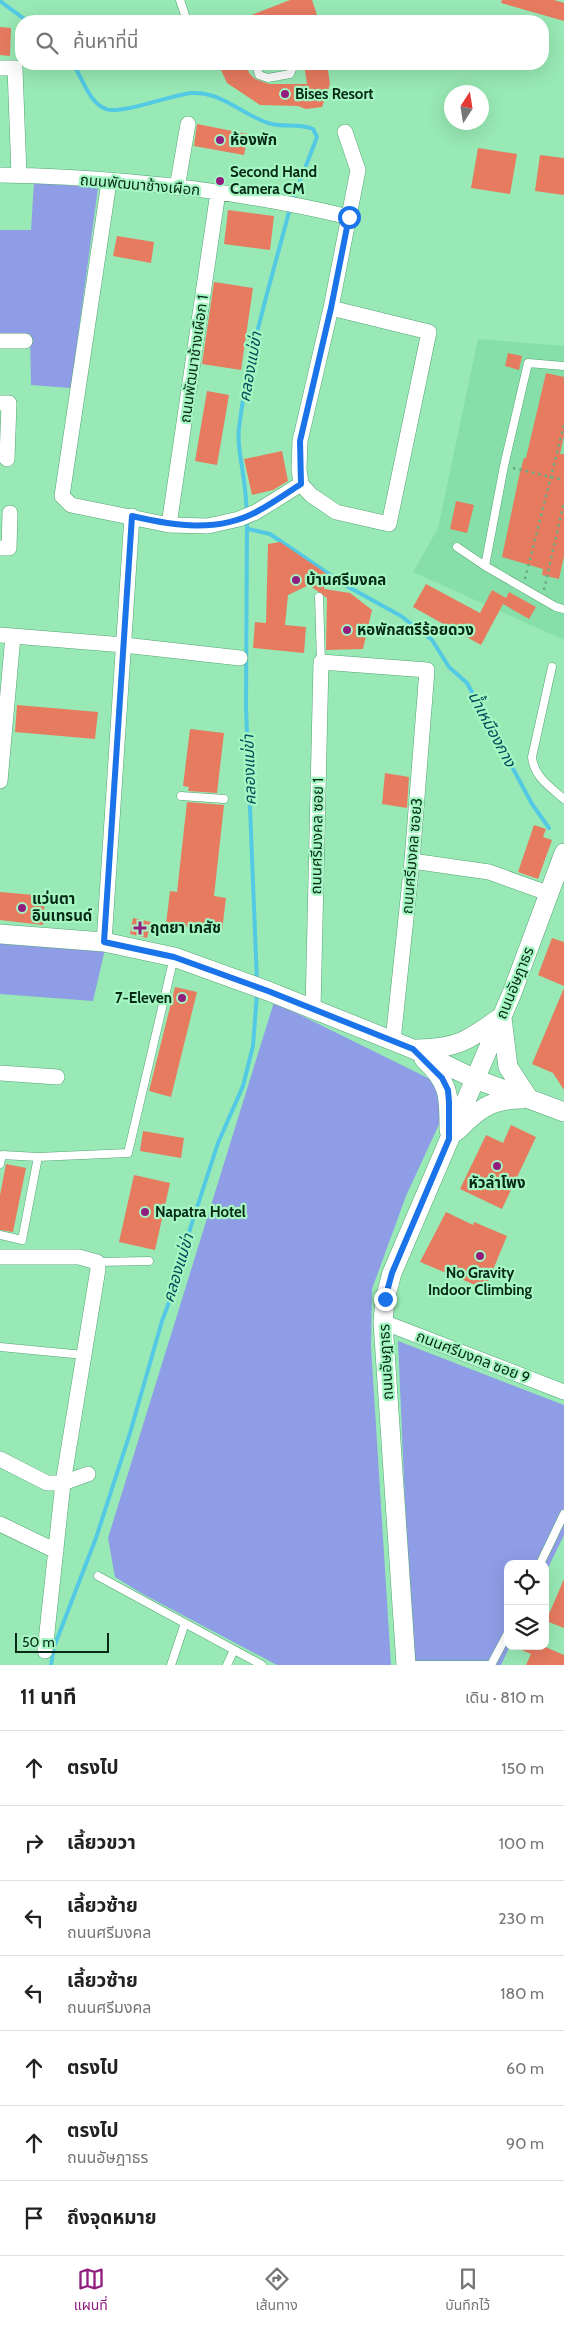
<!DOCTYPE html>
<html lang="th">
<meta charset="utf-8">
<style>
:root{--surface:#fff;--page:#f2f2f2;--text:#222;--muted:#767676;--line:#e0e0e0;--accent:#911e7f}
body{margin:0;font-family:Cabin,"Noto Sans Thai",sans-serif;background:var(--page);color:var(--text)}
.controls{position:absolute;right:15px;bottom:15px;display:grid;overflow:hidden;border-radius:10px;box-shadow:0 5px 20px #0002}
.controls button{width:45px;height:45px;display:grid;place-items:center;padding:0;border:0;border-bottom:1px solid var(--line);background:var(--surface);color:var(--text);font:25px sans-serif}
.compass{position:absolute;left:444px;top:85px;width:45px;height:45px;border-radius:50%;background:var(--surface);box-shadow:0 5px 20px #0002;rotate:12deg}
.scale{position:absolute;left:15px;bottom:12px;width:94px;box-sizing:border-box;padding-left:5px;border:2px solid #072a17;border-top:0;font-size:14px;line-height:18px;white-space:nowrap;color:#072a17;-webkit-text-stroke:4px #a5f6c2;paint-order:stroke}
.stop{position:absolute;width:15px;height:15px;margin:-11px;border:4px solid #1a73e8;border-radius:50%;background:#fff}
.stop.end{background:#1a73e8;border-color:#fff;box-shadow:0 1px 5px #0008}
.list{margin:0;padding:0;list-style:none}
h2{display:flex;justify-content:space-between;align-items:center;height:65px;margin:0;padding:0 20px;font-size:21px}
h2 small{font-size:16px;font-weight:400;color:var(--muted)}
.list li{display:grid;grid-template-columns:32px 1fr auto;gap:15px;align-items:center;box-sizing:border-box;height:75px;padding:0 20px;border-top:1px solid var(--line)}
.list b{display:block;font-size:19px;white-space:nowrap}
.list p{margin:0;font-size:16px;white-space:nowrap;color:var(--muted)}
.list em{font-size:16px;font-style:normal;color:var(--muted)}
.icon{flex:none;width:28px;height:28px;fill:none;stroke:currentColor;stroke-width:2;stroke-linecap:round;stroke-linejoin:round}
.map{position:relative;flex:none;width:564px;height:1665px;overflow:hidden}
.search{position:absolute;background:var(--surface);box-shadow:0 5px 20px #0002;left:15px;right:15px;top:15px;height:55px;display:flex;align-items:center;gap:12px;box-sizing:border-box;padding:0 18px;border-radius:20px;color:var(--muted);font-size:19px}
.sheet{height:590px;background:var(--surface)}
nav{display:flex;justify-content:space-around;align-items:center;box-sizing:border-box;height:70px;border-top:1px solid var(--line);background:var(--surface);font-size:14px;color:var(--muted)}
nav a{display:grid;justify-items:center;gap:2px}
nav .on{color:var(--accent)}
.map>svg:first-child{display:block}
.built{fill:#86dfa8}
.green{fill:#8f9de6}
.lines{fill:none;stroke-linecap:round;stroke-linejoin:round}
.stream{stroke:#53c9e4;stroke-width:4}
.building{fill:#e67b60}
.service-casing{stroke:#54a474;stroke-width:9}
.minor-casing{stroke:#54a474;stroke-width:16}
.tertiary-casing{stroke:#54a474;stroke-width:20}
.path{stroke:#6aac83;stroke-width:2.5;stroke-dasharray:2.5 4;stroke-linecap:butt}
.service{stroke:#fff;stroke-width:8}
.minor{stroke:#fff;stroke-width:15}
.tertiary{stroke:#fff;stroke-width:19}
.route{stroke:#1a73e8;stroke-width:6}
.poi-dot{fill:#911e7f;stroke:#a5f6c2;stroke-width:2}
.labels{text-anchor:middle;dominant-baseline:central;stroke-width:4.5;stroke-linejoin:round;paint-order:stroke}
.poi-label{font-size:15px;font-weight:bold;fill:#072a17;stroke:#a5f6c2;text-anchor:start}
.street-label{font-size:15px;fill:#072a17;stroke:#a5f6c2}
.water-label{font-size:16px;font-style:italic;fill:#014c5a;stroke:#a5f6c2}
</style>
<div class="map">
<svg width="564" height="1665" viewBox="0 0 564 1665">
<rect width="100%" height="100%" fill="#98e9b5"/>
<path class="built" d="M478,339l86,7v294l-151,-68 25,-44z"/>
<path class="green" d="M34,182l64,6 -27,200 -40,-3 -1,-51h-30v-104h31z
M0,938l105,11 -12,52 -93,-7z
M274,1002l164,81 9,24 -41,89 -34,93 -1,57 20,319h-114l-136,-72 -26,-16 -7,-39z
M398,1341l166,64v130l-19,39v-10h-37v82h2l-9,19h-89z"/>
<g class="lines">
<path class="stream" d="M0,1l27,20
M73,64c9,13 16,39 33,45 15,6 65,-14 85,-16 30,-2 50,21 77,30 14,5 31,0 45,6l4,8 -25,65
M247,512c-1,-13 -2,-26 -4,-38 -2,-16 -6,-30 -4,-46 9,-75 32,-146 51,-220
M247,519l-1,189 11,274
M248,529l22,5 75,51 56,31 31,24 17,27 18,16 65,121 17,24
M51,1665l3,-18 42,-109 34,-105 32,-112 15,-40 13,-52 28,-86 25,-57 10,-40 4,-52"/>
</g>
<path class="building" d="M290,0h22l7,21h-83z
M502,0h52l10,3v18l-63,-18z
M0,27l11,1 -1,28 -10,-1z
M239,64h7l3,9 6,6 14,5h38l-3,-20h23l3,20 -8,23 -16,2 -8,-3 -38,-1 -33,-22 -6,-13z
M197,124l51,10 -4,21 -50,-9z
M478,148l39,6 -7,40 -39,-6z
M540,155l24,3v37l-29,-4z
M228,210l46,6 -4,34 -46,-6z
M117,236l37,6 -3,21 -38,-7z
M214,282l39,6 -12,82 -39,-6z
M508,353l14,3 -3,14 -14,-4z
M546,373l18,4v59l-4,18h4v102l-5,23 -17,-4 1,-6 -41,-12 18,-85 4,-14h2z
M207,391l22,4 -12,70 -22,-4z
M282,451l6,30 -15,9 -21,5 -8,-36z
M456,501l18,4 -7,28 -17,-4z
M280,542l47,32 -3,15 26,4 22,17 -9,39 -37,1 1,-52 -18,-13 -21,10 -3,30 21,2 -2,26 -51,-5 2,-26 11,1 2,-79z
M426,584l54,29 12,-23 14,8 3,-6 27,15 -7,12 -26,-15 -22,41 -68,-38z
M17,705l81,7 -3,27 -80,-7z
M190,729l34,4 -7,60 -29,-2 1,-4 -6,-1z
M385,773l24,4 -2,31 -25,-4z
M187,802l37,3 -10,91 12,2 -4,33 -56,-7 4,-33 7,1z
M534,825l12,4 -3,8 9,3 -14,39 -20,-7z
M0,892l45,4 -2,29 -43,-5z
M133,918l18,4 -4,16 -17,-4z
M552,938l12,4v44l-26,-11z
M175,987l22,5 -26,105 -22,-6z
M564,988v102l-11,-17 -21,-9z
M511,1125l25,12 -34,72 -42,-20 26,-54 17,8z
M143,1131l41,7 -3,20 -41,-7z
M6,1164l20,4 -13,64 -13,-2v-35z
M134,1175l36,8 -15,67 -36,-8z
M446,1212l27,13 1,-3 33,14 -22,53 -65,-27z
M564,1579v49l-18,-7z
M512,1646h31l21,9v10h-38l5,-11z"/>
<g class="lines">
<defs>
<path id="service" d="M180,0l7,21
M256,64l3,11 9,3 22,-4 4,-10
M564,366l-36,-3 -24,103 -19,100 71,41 8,2
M457,547l28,19
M319,597l2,65
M552,667l-20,90c2,20 18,30 32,42
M181,796l43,3
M0,1164l2,-9 36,2 90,-4 46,-196
M0,1235l22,5 16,-83
M97,1262l52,-1
M0,1347l84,8
M540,1564l24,-50
M98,1576l164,89
M171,1665l14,-42
M227,1665l7,-15
M406,1665h85l17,-32"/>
<path id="minor" d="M0,68h15l4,107
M0,175c117,2 236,15 349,42
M109,182l-47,314 9,9 98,20 39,1 31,-7 17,-7 45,-28
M177,188l11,-64
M331,308l98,24 -40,192 -53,-12 -25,-17 -10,-11 -2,-15 1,-28 31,-133 27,-138 -13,-38
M0,341h25
M0,403h9l-2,56
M169,525l49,-333
M0,548h9l1,-35
M0,635l124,10 116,13
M0,781l13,-145
M412,861l77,11 61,22
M104,942l28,-426
M313,1009l8,-347 106,8 -15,191 -19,180
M0,1073l57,4
M0,1257h79l18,5 1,7 -35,214 -18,168
M383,1322l181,70
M0,1459l47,24h16l25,-9
M0,1524l56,27"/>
<path id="tertiary" d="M0,934l104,8 70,15 94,34 145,58 62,30 89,33
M502,1018l6,49 21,32
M417,1049c42,-1 50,-8 84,-32
M424,1059c26,24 25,37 25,71
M457,1131c20,-21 34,-32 64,-32
M406,1665l-23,-343 2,-23 7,-26 120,-280 52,-140"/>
</defs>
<use href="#service" class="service-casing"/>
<use href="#minor" class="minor-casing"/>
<use href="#tertiary" class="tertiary-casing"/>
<path class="path" d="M513,468l51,12
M525,579l39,-154
M544,590l20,-88"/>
<use href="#service" class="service"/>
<use href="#minor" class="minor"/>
<use href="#tertiary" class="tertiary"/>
</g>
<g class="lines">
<path class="route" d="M349,217l-18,91 -31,133 1,43c-14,9 -28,19 -43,27 -40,22 -84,15 -126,5l-28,426 70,15 94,34 145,58 29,29 6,12 1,12v37l-57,134 -7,26"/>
</g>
<g class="poi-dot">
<circle cx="285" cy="94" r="5"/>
<circle cx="220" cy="140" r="5"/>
<circle cx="220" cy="181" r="5"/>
<circle cx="296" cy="580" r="5"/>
<circle cx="347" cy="630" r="5"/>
<circle cx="22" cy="908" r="5"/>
<path d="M137.5 920.5h5v5h5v5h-5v5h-5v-5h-5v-5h5z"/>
<circle cx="182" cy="998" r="5"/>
<circle cx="497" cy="1166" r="5"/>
<circle cx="145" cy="1212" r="5"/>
<circle cx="480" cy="1256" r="5"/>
</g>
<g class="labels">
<g class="poi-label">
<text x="295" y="94">Bises Resort</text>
<text x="230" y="140">ห้องพัก</text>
<text x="230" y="172">Second Hand<tspan x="230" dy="17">Camera CM</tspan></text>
<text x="306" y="580">บ้านศรีมงคล</text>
<text x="357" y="630">หอพักสตรีร้อยดวง</text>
<text x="32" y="899">แว่นตา<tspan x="32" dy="17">อินเทรนด์</tspan></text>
<text x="150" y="928">ฤตยา เภสัช</text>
<text x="172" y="998" text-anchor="end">7-Eleven</text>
<text x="497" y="1183" text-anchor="middle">หัวลำโพง</text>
<text x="155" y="1212">Napatra Hotel</text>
<text x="480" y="1273" text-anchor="middle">No Gravity<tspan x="480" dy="17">Indoor Climbing</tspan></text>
</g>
<g class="street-label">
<text transform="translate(140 185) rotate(5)">ถนนพัฒนาช้างเผือก</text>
<text transform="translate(194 359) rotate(-82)">ถนนพัฒนาช้างเผือก 1</text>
<text transform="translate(317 836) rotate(-89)">ถนนศรีมงคล ซอย 1</text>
<text transform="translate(412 856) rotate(-85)">ถนนศรีมงคล ซอย3</text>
<text transform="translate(515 983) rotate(-68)">ถนนอัษฎาธร</text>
<text transform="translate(473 1357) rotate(21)">ถนนศรีมงคล ซอย 9</text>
<text transform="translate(386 1362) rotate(-93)">ถนนอัษฎาธร</text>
</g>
<g class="water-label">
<text transform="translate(250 367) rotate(-80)">คลองแม่ข่า</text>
<text transform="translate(492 729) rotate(62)">น้ำเหมืองกาง</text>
<text transform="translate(249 770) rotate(-92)">คลองแม่ข่า</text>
<text transform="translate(178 1268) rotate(-73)">คลองแม่ข่า</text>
</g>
</g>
</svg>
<div class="controls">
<button><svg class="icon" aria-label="locate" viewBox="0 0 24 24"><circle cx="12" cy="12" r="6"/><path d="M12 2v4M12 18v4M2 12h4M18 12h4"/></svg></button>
<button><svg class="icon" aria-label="layers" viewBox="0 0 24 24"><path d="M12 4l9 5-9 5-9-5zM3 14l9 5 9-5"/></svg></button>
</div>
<svg class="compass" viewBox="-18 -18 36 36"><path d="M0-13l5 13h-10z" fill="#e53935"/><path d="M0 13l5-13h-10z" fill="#767676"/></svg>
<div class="scale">50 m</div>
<div class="stop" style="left:349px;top:217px"></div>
<div class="stop end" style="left:385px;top:1299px"></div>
<div class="search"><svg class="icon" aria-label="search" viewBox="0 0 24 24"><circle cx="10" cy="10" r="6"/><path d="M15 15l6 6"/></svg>ค้นหาที่นี่</div>
</div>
<section class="sheet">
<h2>11 นาที<small>เดิน · 810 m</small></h2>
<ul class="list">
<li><svg class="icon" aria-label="ahead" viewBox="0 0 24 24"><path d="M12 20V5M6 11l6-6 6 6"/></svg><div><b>ตรงไป</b></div><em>150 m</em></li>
<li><svg class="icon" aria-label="right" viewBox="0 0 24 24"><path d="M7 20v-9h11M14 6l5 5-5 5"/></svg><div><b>เลี้ยวขวา</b></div><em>100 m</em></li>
<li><svg class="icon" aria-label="left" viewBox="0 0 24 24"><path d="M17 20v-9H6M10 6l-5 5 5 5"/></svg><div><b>เลี้ยวซ้าย</b><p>ถนนศรีมงคล</p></div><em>230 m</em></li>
<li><svg class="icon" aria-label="left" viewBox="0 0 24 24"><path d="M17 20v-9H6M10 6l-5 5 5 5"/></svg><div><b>เลี้ยวซ้าย</b><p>ถนนศรีมงคล</p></div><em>180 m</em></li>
<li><svg class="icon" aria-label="ahead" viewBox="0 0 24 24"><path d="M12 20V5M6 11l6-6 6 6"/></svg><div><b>ตรงไป</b></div><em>60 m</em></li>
<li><svg class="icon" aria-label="ahead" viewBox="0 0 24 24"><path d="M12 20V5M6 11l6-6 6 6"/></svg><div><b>ตรงไป</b><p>ถนนอัษฎาธร</p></div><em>90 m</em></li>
<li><svg class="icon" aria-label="arrive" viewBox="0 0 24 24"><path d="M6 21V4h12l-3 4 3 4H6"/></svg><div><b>ถึงจุดหมาย</b></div></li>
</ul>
</section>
<nav>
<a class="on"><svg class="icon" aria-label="map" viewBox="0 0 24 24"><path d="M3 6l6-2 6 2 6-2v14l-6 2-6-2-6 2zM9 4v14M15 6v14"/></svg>แผนที่</a>
<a><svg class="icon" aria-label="directions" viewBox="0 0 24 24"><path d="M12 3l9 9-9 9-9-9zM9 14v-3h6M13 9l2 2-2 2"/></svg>เส้นทาง</a>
<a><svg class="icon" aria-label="saved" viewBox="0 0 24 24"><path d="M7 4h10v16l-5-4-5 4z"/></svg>บันทึกไว้</a>
</nav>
